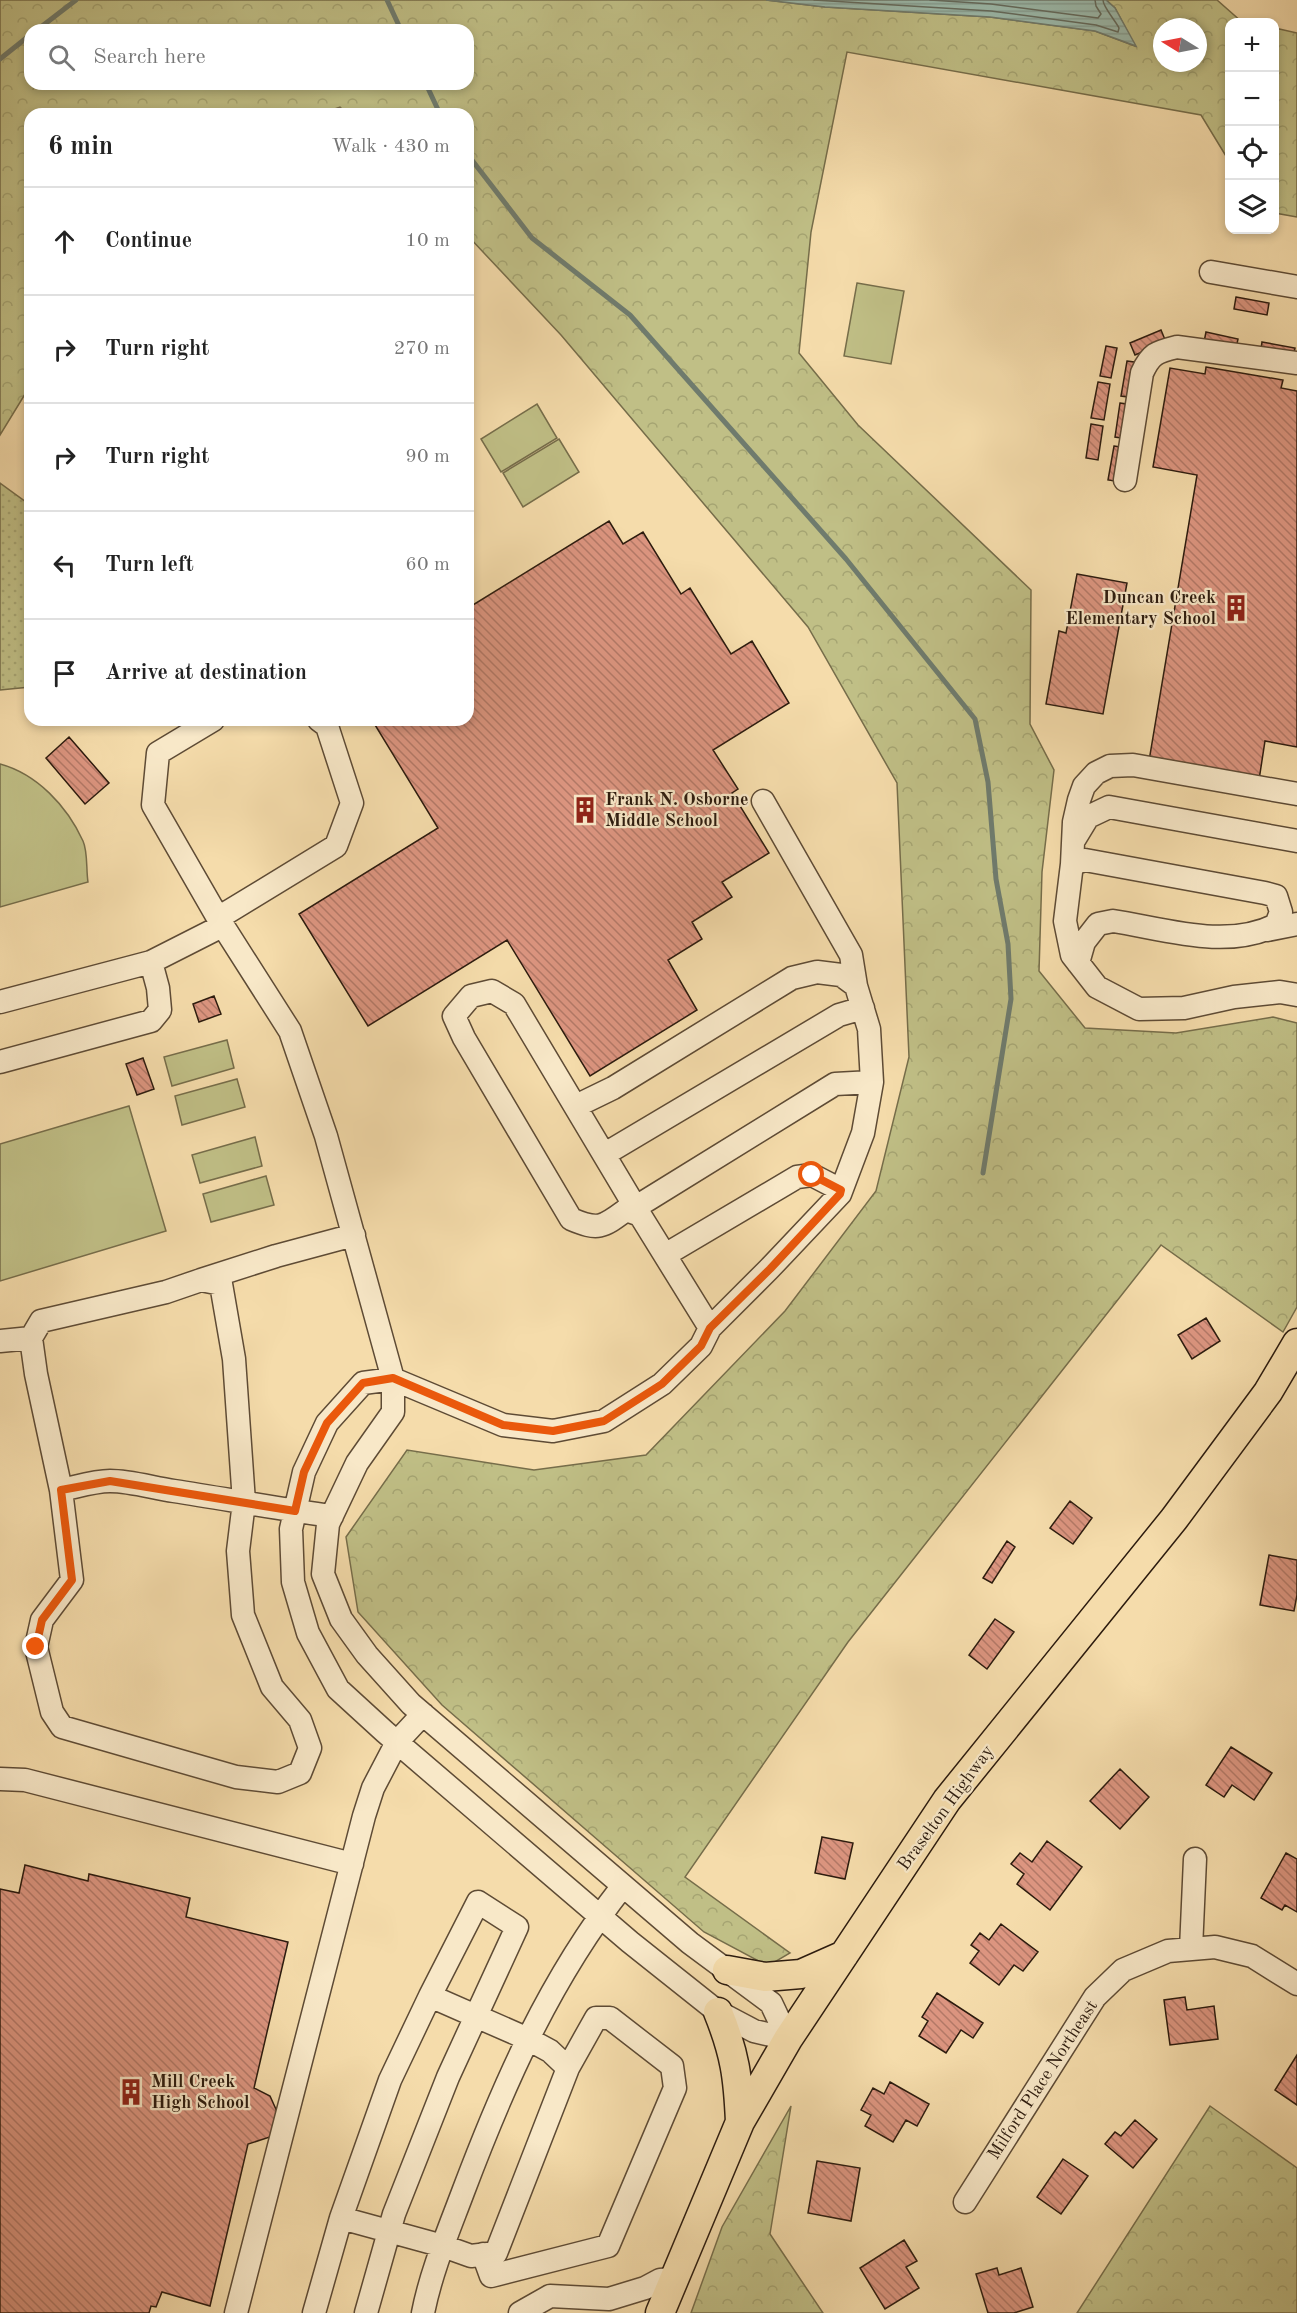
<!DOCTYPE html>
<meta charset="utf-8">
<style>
:root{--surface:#fff;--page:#f6f6f6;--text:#222;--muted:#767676;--line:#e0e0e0}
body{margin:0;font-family:"Old Standard TT",serif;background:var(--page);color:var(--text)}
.controls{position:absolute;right:18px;top:18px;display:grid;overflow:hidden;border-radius:12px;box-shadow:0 3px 9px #0003}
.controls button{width:54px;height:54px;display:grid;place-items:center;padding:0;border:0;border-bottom:2px solid var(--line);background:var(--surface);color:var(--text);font:30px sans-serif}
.compass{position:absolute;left:1153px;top:18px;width:54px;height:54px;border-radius:50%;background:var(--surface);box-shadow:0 3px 9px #0003;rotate:280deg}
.stop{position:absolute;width:18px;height:18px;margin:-14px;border:4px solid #ea580c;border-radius:50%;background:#fff}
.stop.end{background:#ea580c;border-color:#fff;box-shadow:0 2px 6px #0008}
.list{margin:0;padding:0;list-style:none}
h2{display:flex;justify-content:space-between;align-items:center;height:78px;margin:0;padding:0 24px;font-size:26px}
h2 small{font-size:20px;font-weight:400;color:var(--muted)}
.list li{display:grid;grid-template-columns:39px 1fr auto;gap:18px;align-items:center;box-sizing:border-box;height:108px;padding:0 24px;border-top:2px solid var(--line)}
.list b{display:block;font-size:22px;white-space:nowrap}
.list em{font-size:20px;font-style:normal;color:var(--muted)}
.icon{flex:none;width:33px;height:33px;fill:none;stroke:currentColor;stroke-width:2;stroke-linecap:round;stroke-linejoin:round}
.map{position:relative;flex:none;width:1297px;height:2313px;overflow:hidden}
.search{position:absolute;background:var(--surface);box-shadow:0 3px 9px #0003;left:24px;top:24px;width:450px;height:66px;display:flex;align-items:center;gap:15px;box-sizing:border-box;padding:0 21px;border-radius:18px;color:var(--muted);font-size:22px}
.panel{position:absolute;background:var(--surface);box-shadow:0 3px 9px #0003;left:24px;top:108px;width:450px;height:618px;border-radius:18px}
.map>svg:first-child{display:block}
.grass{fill:url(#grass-dots);stroke:#766d4a;stroke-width:1.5}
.forest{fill:url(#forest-crowns);stroke:#766d4a;stroke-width:1.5;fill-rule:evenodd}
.garden{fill:#c0bf86;stroke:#766d4a;stroke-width:1.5}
.water{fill:url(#water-rules);stroke:#6f7b6d;stroke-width:1.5}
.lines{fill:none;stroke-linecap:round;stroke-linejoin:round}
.shore{stroke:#646b5e;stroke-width:1.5}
.stream{stroke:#6f7b6d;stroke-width:5}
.building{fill:url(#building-back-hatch);stroke:#2c1b0e;stroke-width:1.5}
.minor-casing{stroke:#5e4b35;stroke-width:25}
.major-casing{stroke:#2c1b0e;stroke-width:31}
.minor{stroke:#f8e8c8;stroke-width:22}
.major{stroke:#f5dcab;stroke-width:28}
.route{stroke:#ea580c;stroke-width:8}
.labels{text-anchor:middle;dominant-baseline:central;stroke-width:4.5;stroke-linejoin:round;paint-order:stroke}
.poi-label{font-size:18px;font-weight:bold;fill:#2c1b0e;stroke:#f8e8c8;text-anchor:start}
.street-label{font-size:18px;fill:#2c1b0e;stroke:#f8e8c8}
</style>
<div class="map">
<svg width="1297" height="2313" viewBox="0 0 1297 2313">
<defs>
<pattern id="grass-dots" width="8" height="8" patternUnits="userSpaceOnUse" patternTransform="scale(1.5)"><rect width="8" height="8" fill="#c0bf86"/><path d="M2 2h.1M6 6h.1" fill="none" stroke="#a5a472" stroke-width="1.8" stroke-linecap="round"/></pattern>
<pattern id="forest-crowns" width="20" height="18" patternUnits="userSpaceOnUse" patternTransform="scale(1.5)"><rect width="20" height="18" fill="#c0bf86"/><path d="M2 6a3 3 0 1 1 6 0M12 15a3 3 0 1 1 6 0" fill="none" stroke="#a5a472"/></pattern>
<pattern id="water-rules" width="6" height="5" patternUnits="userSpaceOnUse" patternTransform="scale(1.5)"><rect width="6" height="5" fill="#9cbbad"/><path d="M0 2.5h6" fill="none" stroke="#87a094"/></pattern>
<pattern id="building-back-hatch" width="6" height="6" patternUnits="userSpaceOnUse" patternTransform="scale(1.5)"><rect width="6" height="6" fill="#dc9580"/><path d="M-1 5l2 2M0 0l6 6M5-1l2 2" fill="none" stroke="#b37967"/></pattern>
</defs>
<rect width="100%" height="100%" fill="#f5dcab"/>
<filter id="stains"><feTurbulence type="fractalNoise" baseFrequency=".00333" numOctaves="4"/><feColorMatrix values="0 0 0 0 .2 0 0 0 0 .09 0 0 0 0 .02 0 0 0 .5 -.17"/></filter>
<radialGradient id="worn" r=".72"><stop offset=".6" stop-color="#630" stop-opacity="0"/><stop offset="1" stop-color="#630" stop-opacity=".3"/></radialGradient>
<path class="grass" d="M0,483l30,22v182l-30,3z"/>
<path class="forest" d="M0,0h766l59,7 165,10 105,14 40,15 -20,-38 -9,-8h111l25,22h4h-16l-1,139 -28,-46 -354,-63 -36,180 -12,121 59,72 173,165 -1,134 24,46 -12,102 -3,99 46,57 91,5 97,-16 24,6v284l-14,25 -122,-87 -313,397 -163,235 105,76 -22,13 -64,-34 -262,-227 -84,-93 -12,-75 61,-87 127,20 112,-15 139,-144 91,-120 33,-134 -12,-274 -89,-156 -247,-292 -93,-99v-122h-121l-7,-7 -20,7h-290v272l-30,49zM1162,27h36v36h-36zM30,30h438v54h-438z
M1275,28l22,5v184l-22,-4z
M791,2106l-21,128 53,79h-132l31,-86z
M1210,2106l87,62v145h-220z"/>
<path class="garden" d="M857,283l47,8 -13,73 -47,-8z
M537,404l20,34 -56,34 -20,-33z
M559,439l20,33 -56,35 -20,-34z
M0,764c37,10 67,42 83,77 5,11 3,29 5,41l-88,25z
M227,1040l7,28 -62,18 -8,-29z
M237,1079l8,28 -63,18 -7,-29z
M129,1106l37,125 -166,50v-137z
M255,1137l7,29 -62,17 -8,-28z
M266,1176l8,29 -63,17 -8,-28z"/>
<path class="water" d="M766,0h340l9,8 21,38 -41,-15 -105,-14 -165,-10z"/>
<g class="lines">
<path class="shore" d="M814,0l177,11 105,14 22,7 1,-4c-4,-8 -16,-21 -16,-28
M930,0l61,4 107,14 3,-4 -5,-8 -1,-6"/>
<path class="stream" d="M387,0l14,30
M37,30l39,-30
M0,59l30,-24
M426,84l14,30
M468,155l64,83 98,77 216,244 129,160 13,63 8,97 12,65 3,55 -28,174"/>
</g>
<path class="building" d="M1236,297l33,6 -2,12 -33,-6z
M1161,330l5,12 -31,13 -5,-12z
M1206,332l32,7 -3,14 -32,-6z
M1262,342l33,6 -3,14 -32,-6z
M1106,346l11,2 -6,30 -11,-2z
M1127,361l14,2 -6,35 -14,-2z
M1206,367l77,13 -2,8 16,3v356l-32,-6 -6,39 -110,-19 48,-286 -44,-8 17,-99 35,6z
M1098,382l12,2 -6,36 -13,-2z
M1120,403l13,2 -5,34 -13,-2z
M1091,424l12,2 -5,34 -12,-2z
M1114,446l13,2 -6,34 -13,-2z
M609,521l14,23 20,-12 38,62 9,-6 41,66 21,-13 37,62 -76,47 25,39 -6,4 37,60 -47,29 10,15 -40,25 10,17 -34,21 29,50 -107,66 -83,-136 -139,86 -69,-112 139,-86 -66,-108h96v-112z
M1077,574l50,9 -24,131 -57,-10 13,-73 7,2z
M69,737l40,46 -24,21 -39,-46z
M214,996l7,18 -22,8 -6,-18z
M143,1058l11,31 -17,6 -11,-31z
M1206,1318l14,23 -28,18 -14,-24z
M1070,1501l22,17 -19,26 -23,-16z
M1007,1541l8,6 -23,36 -9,-5z
M1269,1555l28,5v35l-3,16 -34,-6z
M995,1619l19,13 -27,37 -18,-14z
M1231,1747l41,26 -18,27 -22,-15 -8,12 -18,-12z
M1120,1769l29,28 -29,32 -30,-28z
M822,1837l31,6 -8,36 -30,-6z
M1047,1841l35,26 -32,43 -33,-26 7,-10 -13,-10 9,-11 12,9z
M1286,1853l11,6v53l-12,-7 -3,5 -21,-12z
M25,1865l63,16 1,-7 101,24 -4,19 102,25 -34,146 16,8 9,20 -9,21 -22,7 -38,162 -48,-14 -6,15 -5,-1 -2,7h-149v-424l19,4z
M1001,1924l37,28 -15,19 -9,-6 -15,20 -29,-22 9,-12 -8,-6 9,-12 9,7z
M937,1993l46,30 -10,15 -12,-8 -15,23 -27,-17 9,-15 -6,-4z
M1185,1997l2,13 27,-4 4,33 -48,6 -6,-45z
M1297,2055v50l-22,-15z
M890,2082l39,22 -12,22 -11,-6 -13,22 -28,-16 6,-11 -10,-5 12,-22 11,6z
M1135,2120l22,19 -24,29 -28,-24 10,-12 6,4z
M1063,2159l25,17 -27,38 -24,-17z
M817,2161l43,7 -9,53 -43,-8z
M904,2240l13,21 -11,6 13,21 -34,21 -25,-41z
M997,2268l2,7 22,-7 12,39 -19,6h-26l-12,-39z"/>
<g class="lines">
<defs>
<path id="minor" d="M1211,272l86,15
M1125,480l17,-107c9,-20 15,-21 35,-26l120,16
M213,720l-55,33 -5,52 65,113 72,113 36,105 67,243v33l-36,51 -29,61 -5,50 18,45 26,36 44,49 279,239 81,60 17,36 -34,-8 -36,-19 -88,-70 -245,-210 -47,-43 -30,-56 -15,-51 -2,-53 13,-57 23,-49 36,-40 30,-4 110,46 50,6 51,-10 58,-37 39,-38 9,-18 -70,-113 -14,-5c-23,17 -27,21 -55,9l-107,-181 -10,-22 17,-20 21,-5 22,13 126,211
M1297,794l-164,-29 -23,1 -14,7 -12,13 -5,14 -5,22 -2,42 -7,57 7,34 25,32 42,22 45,-1 50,-11 46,-5 17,3
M763,801l88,154 5,31
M1074,840l14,-23 21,-10 188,34
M1072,864l13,-4 180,33 11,3 5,16 -5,13c-50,25 -111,4 -163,-4l-15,3 -14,18 -6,21
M218,918l118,-72 16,-43 -25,-77 -8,-6
M1267,930l30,-6
M0,1002l151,-40
M0,1062l151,-41 9,-11 -2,-22 -7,-26 71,-36
M576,1106l37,-18 179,-110 25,-6 24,3 15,11 13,43 3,53 -9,51 -23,61 -71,75 -59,59
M605,1154l234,-139 24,-7
M636,1207l199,-123 37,-2
M665,1255l132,-78 15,-2 29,15
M201,1280l75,-24 78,-21
M0,1341l31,-3
M61,1490l-25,-116 -5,-36 10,-17 125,-29 35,-12 20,4 13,75 10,143 -6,49 5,64 29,72 28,33 10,28 -10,25 -22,9 -42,-5 -174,-50 -10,-15 -16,-65 6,-27 30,-40 -11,-90c15,-3 33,-9 49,-9 21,0 43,7 64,10 52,8 105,18 158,25
M0,1779l25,1 327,84
M1191,1949l4,-90
M965,2202l130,-205 28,-27 45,-19 47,-4 37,9 45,28
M341,2218l49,-138 40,-84 48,-94 39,25 -69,150 -54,137 -28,99
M483,2254l8,22 117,-30 67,-158 -3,-22 -62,-48h-14l-28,50
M236,2313l128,-497 9,-28 24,-46 26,-28
M314,2313l27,-95 102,28 28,10 25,-3 72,-185 -18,-17 -22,-12 -98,-43
M423,2313c8,-41 25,-81 40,-121 41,-109 87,-213 159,-305
M520,2313l30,-17 59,3 36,-11 15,-8 13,-1"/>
<path id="major" d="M727,1970l38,7 36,-3 43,-19
M718,2012c17,42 20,65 22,110
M660,2313l80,-191 48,-83 159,-239 227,-281 94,-127 29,-49"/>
</defs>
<use href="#minor" class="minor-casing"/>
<use href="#major" class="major-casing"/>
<use href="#minor" class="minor"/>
<use href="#major" class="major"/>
</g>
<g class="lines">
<path class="route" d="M36,1647l6,-27 30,-40 -11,-90 49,-9 185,30 9,-39 23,-49 36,-40 30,-5 110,47 50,6 51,-10 58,-37 39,-38 9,-18 60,-59 70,-75 1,-4 -29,-15"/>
</g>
<defs>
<symbol id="building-bare" viewBox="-9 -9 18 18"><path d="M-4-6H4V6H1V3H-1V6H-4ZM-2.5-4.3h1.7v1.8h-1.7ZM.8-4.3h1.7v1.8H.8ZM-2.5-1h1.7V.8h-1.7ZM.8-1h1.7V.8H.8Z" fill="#8f2418" stroke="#f8e8c8" stroke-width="2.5" paint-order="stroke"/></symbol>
</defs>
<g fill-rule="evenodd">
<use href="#building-bare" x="1217" y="589" width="38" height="38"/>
<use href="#building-bare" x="566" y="791" width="38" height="38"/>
<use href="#building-bare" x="112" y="2073" width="38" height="38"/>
</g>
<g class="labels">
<g class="poi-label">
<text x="1216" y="598" text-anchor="end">Duncan Creek<tspan x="1216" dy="21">Elementary School</tspan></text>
<text x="605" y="800">Frank N. Osborne<tspan x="605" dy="21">Middle School</tspan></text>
<text x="151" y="2082">Mill Creek<tspan x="151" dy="21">High School</tspan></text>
</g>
<g class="street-label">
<text transform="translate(946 1808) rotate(-54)">Braselton Highway</text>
<text transform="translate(1043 2080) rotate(-57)">Milford Place Northeast</text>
</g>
</g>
<rect width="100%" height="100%" filter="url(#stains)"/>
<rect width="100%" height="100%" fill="url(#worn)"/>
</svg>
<div class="controls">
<button>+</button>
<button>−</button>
<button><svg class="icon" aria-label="locate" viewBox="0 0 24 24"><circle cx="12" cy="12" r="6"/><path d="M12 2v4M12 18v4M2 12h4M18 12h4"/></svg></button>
<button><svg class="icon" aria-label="layers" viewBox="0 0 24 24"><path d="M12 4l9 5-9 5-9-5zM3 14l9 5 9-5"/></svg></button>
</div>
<svg class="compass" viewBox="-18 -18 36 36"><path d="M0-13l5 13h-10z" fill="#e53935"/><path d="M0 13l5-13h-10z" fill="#767676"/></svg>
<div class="stop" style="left:812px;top:1175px"></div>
<div class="stop end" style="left:36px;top:1647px"></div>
<div class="search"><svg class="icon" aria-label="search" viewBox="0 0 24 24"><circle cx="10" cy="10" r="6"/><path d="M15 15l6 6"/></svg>Search here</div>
<section class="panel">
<h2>6 min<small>Walk · 430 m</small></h2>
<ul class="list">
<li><svg class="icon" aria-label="ahead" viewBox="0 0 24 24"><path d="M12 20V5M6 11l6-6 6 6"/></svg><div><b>Continue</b></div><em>10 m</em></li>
<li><svg class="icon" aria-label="right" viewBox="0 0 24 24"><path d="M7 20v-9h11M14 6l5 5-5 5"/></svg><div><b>Turn right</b></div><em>270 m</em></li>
<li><svg class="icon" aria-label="right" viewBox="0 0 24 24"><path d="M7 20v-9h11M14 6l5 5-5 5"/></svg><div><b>Turn right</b></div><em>90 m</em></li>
<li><svg class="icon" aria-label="left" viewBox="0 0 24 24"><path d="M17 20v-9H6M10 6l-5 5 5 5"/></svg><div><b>Turn left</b></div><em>60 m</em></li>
<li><svg class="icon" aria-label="arrive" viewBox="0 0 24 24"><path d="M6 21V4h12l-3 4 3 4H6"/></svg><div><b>Arrive at destination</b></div></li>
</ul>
</section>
</div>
